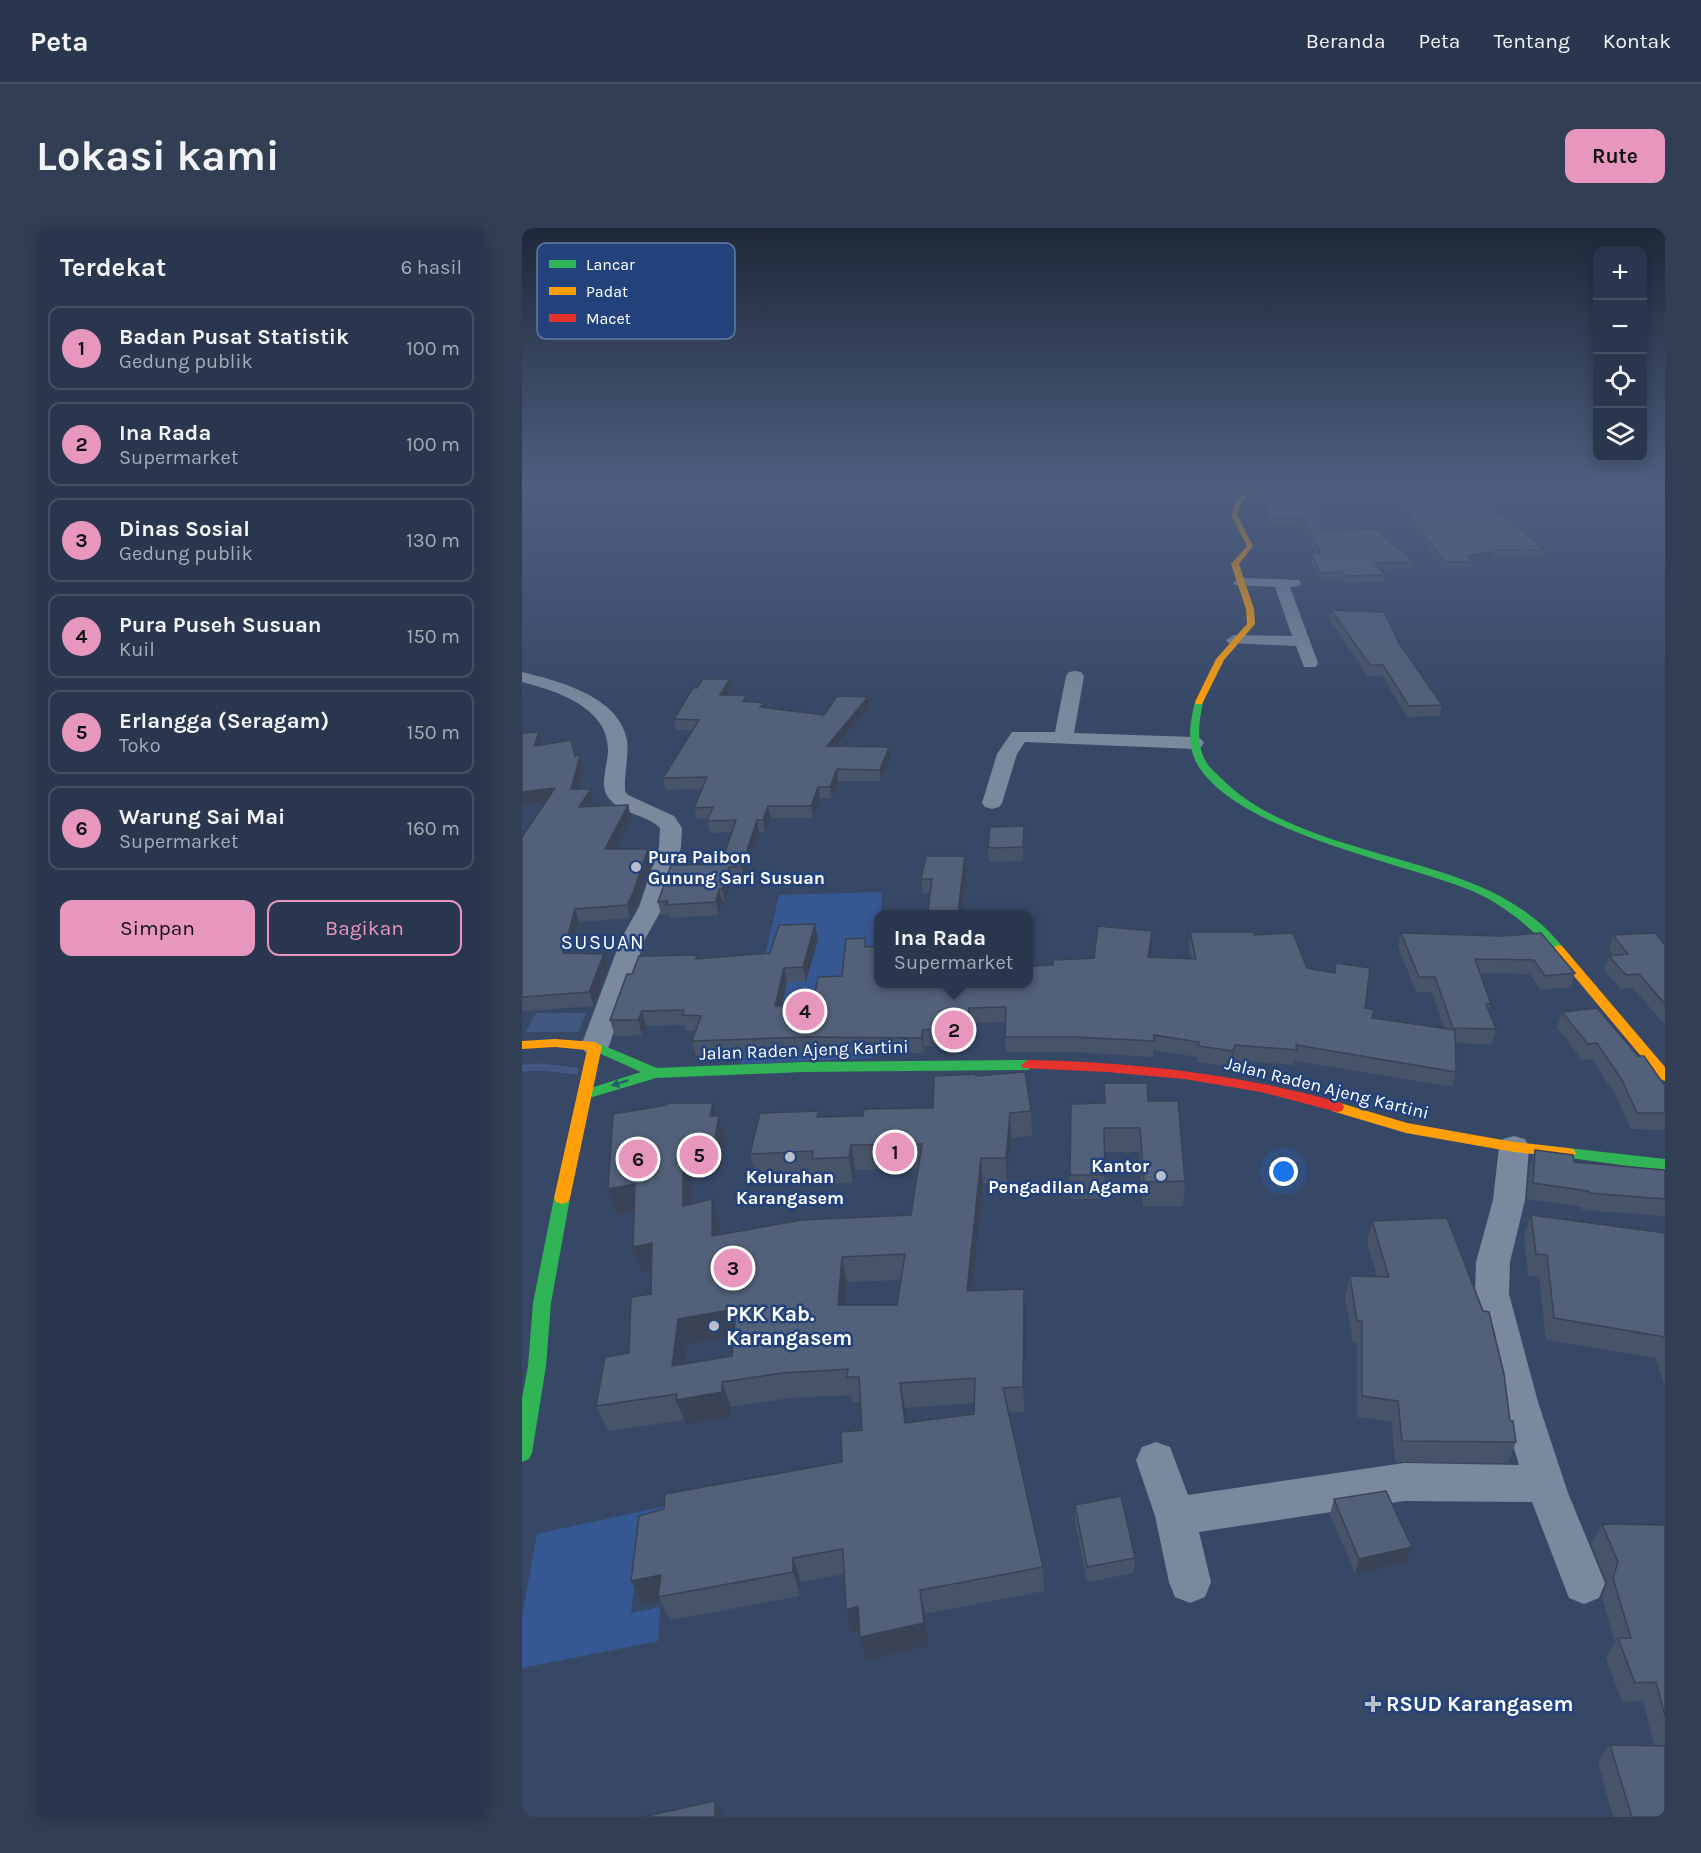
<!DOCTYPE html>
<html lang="id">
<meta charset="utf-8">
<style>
:root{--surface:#29364d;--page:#313e54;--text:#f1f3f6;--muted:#a5abb6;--line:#455065;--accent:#e797bd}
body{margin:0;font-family:Karla,sans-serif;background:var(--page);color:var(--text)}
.controls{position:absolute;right:18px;top:18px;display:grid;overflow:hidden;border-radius:12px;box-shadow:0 3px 15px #0003}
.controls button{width:54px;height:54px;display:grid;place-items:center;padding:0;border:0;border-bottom:2px solid var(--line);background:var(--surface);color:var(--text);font:30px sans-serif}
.you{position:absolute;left:762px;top:944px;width:21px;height:21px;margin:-15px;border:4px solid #fff;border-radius:50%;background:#1a73e8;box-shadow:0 0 0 9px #1a73e833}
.badge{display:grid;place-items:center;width:39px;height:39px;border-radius:50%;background:var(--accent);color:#111;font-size:20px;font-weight:700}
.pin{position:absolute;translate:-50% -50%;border:3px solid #fff;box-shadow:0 2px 6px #0006}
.popup{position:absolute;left:352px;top:682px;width:159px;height:78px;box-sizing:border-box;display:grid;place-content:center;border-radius:12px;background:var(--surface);filter:drop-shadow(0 2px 4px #0005);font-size:20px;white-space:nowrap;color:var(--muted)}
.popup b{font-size:22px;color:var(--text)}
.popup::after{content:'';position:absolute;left:50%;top:100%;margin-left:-12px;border:12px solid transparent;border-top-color:var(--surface)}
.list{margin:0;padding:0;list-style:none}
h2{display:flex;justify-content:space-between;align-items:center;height:78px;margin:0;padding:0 24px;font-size:26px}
h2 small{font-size:20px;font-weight:400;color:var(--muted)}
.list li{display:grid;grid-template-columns:39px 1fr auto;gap:18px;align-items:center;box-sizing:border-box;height:84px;margin:0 12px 12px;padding:0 12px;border:2px solid var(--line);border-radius:12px}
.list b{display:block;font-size:22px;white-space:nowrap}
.list p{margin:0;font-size:20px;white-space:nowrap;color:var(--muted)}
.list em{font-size:20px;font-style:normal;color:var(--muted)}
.actions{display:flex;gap:12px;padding:18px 24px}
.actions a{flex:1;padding:14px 0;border:2px solid var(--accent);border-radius:12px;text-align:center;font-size:21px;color:var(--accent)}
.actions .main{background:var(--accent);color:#111}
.icon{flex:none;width:33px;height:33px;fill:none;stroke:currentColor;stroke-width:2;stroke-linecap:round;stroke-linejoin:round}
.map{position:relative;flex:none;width:1143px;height:1589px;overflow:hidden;border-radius:12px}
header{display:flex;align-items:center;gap:36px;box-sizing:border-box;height:84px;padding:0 30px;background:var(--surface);border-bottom:2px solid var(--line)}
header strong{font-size:28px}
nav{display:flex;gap:33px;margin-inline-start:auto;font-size:21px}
.intro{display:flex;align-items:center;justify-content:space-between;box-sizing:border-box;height:144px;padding:0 36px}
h1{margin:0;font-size:42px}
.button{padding:15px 27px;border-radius:12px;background:var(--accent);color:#111;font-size:21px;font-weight:700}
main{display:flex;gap:36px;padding:0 36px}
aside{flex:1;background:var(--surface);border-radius:12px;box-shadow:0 3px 15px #0003}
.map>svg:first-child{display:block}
.green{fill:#365892}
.water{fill:#425882}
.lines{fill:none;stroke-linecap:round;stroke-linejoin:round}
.stream{stroke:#425882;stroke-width:7}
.street{fill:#7b899e;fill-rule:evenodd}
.fast{fill:#30b455;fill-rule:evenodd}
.slow{fill:#ff9f0a;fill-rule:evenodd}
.jam{fill:#e5322d;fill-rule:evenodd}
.wall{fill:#475368;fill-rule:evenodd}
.shaded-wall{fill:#394355}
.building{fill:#526079;stroke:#394355;stroke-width:1.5;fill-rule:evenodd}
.oneway{fill:#265e72}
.poi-dot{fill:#b9bfca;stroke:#23427b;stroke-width:2}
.labels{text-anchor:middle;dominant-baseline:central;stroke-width:5;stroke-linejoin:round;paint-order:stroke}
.poi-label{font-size:18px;font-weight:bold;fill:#fff;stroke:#23427b;text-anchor:start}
.street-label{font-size:18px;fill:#fff;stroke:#23427b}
.neighbourhood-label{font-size:20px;letter-spacing:1.5px;fill:#fff;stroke:#23427b}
.near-poi-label{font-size:21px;font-weight:bold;fill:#fff;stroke:#23427b;text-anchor:start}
.key{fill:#23427b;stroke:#657ba3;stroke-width:1.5}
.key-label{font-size:16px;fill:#fff}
</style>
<header>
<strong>Peta</strong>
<nav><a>Beranda</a><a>Peta</a><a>Tentang</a><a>Kontak</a></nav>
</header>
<div class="intro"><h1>Lokasi kami</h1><a class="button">Rute</a></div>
<main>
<aside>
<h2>Terdekat<small>6 hasil</small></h2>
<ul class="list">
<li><span class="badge">1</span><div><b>Badan Pusat Statistik</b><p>Gedung publik</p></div><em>100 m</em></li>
<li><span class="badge">2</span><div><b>Ina Rada</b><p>Supermarket</p></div><em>100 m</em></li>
<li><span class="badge">3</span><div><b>Dinas Sosial</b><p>Gedung publik</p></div><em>130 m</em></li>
<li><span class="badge">4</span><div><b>Pura Puseh Susuan</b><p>Kuil</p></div><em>150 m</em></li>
<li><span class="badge">5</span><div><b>Erlangga (Seragam)</b><p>Toko</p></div><em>150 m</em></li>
<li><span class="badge">6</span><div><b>Warung Sai Mai</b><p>Supermarket</p></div><em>160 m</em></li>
</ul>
<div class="actions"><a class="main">Simpan</a><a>Bagikan</a></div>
</aside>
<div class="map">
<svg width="1143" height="1589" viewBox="0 0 1143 1589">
<rect width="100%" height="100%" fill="#374867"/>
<path class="green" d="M360,664l-1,22h-2v70l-6,74 -133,6 39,-169z
M144,1278l-27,42 -8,65 29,-6 -2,34 -136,27v-52l15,-82z"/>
<path class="water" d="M14,785h50l-8,19h-52z"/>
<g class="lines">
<path class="stream" d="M0,840l19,-1 34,4"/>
<path class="street" d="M718,350l59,2 2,3 -2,3 -9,1 28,76 -2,4h-12l-8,-21 -68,-3 -2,-3 8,-5 58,1 -17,-49 -40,-2 -2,-3z
M553,443l6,1 3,4 -10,57 120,4 7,2 3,4 -3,4 -7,2 -169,-7 -8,12 -15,49 -3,4 -7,2 -7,-2 -3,-4 15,-49 15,-22h43l11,-56 3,-4z
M0,444c36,9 97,24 105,68 2,16 -3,34 -2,51l3,4 46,21 8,12 -1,19 -18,60 -18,32 -36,107 -4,6 -10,3 -10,-3 -4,-6 40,-107 18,-32 20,-60 1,-19c-15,-15 -43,-14 -54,-34 -5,-11 1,-29 2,-42 2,-44 -51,-61 -86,-70z
M992,908l11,3 4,8 -4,53 -15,62 -1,32 29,108 30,91 37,90 -6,15 -15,6 -15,-6 -37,-96 -128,-1 -205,31 12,50 -6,15 -15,6 -15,-6 -6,-15 -14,-66 -19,-56 6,-13 14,-5 14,5 18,48 216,-32 115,2 -19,-63 -25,-108 1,-32 17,-62 6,-53 4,-8z"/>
<path class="fast" d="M668,256h21l42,5 -3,2z
M677,471l4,3c-4,19 -7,40 2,58 4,8 12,14 18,20 61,61 181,73 258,107 31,13 63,35 83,62l-6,4 -4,-1c-25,-26 -51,-48 -84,-62 -70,-28 -241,-60 -275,-130 -8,-18 -5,-39 0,-58z
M73,814l62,26 146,-6 225,-2 7,5 -7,5 -225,2 -147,6 -70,21 -7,-5 2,-3 60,-19 -51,-23 -2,-3 2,-3z
M1046,920l97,11v12l-102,-14 -3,-4 3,-4z
M40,964l6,2 2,4 -19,105 -5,63 -14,87 -3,6 -7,3v-64l6,-32 5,-63 21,-105 2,-4z"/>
<path class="slow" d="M731,256h6l-17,18 -5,13 16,31 -14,18 15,45 1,15 -31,36 -22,44h-6l-1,-2 21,-43 31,-35 -1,-15 -15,-45 16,-18 -16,-31 6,-15z
M1036,717l4,1 103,121v14l-5,-2 -106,-127 -2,-3z
M33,811l40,3 7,4 -32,152 -2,4 -6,2 -6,-2 -2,-4 33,-148 -32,-3 -33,2v-8z
M815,874l70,21 107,19 54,6 5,1 3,4 -3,4 -5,1 -54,-6 -108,-19 -74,-22 -2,-4 2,-4z"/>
<path class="jam" d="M506,832c107,2 211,14 314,43l2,4 -2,4 -5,1 -76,-20 -77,-13 -77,-7 -84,-4 -2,-3z"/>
</g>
<path class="wall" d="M580,256h90l42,5 -1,6z
M739,256l59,47 94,31 -1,6 -33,1 5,6 -1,7 -39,1 -4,-4h-21l-10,-19v-6h7l-15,-29h-35v-27l-13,-1 1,-6z
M815,256h107l23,1 -1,5 -8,12 87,48 -2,6h-51l-1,2 -20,2 1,2 -1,6h-27l-50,-67 -33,-3z
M809,382l68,33 43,62 -2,11 -33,1 -25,-42 -14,1 -38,-56z
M208,451l2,10 -3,6h18l2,7 17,6 58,7 45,-7 -31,38 51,1 1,11 -9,23h-43l-6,17h-12l-7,20h-42l-6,14h-6l-15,47h-12l-7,22h-3l-3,14 -49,3 -1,-4 -8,1 -3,-13 63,-38 11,-32 -22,1 -3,-12 1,-2h-11l-3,-11 8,-19 -36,1 -3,-12 29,-48h-16l-2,-11 23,-31z
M17,504l3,11v2l34,11h4l4,12 -6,21 16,12 -3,5 37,-1 3,13 -16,31h33l4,13 -15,44 -7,12 -51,4 -8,32 37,14 -14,38 -72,5v-174l24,-35 -24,3v-72z
M502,598l-1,35 -34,1 -1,-14z
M443,628l2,14 -6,45h-33l2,-22h-7l-2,-14z
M293,696l3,15 -12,43h-19l-5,24 31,-1 29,-29 23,-38 2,9 12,37h150l24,-19 41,-7 58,-27 -2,26 42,2 -3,-12 1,-15 64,3 53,33 58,40 7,10 72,11 -12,-37h-16l-18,-45 3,-14 101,3 73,37 -4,14 -30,3 -12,-16 -49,-1 11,31 -2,8 7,17 -4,15 -37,-1 1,29 -4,15 -157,-26 -1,4 -61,-5 -2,7 -34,-5v-5l-44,-7v7l-79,-5h-68l-1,-15v-15l-34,1 -2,22 -45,1v7l-113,-1 -115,4 -4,-15 3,-10h-9l-2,-6 -38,1 -4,9 -27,1 -5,-16 22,-46 66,-16 72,-5z
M1091,707l52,10v80l-32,-37 -12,1 -17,-19 5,-14h5l-5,-7z
M1040,784l76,44 27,30v44l-34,-1 -15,-33 -24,-37 -10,1 -25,-32z
M454,848l55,35 1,25 -21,2 -4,46 -24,-1 -11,108 52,-2 2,26 -1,97 -17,1 35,154 1,24 -119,23 3,32 -61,14 -7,-23v-6l-8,2 -6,-23 -2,-36 -43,8 -1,14 -130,24 -9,-19 -17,4 -13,-24 211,-119 20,-32 -2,-28h-8l-1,-7 -62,3 -58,9 -1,10 -44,7 -2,-4 -76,11 -12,-25 33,-53 22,-59 1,-24 -9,2 -9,-61 -17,3 -9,-25 109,-73h2l7,25 -5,28 -30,5v30l21,-5 7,26v10l192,-20 7,-46 -63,1 -2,13 -36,1 -1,-7 -59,2 -7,-25 68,-43 1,6 44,-1 70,-8zM379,1052l-4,25h-51l1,-23zM211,1108l-1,20 -48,8 3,-19zM452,1175v11l-68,9 -1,-15z
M582,855l44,18 37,80 -2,25h-40l-4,-54h-35l1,47h-34l-1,-24 34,-72z
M1013,922l39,12 91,8v46l-83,-6v-3l-55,-8 3,-33z
M1009,987l134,18v155l-9,-30 -110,-18 -7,-63 -11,-2 -4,-39z
M850,993l138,200 6,21 -8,21 -113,-1 -3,-40 -35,-5v-75h-4l-8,-45 5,-21h27l-10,-34z
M812,1271l72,64 -51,11 -25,-60z
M553,1277l60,53 -1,15 -47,9 -12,-61z
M1080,1296l63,1v292h-52l-15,-55 12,-17h44l-11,-44 -21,1 -16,-44 9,-15 -13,-45 5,-16 -16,-38z"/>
<path class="shaded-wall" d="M945,257l-1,5 -12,18 1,-5z
M970,324l-1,6 -26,3 1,-6z
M208,451l2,10 -10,16 -2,-10z
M225,467l2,11 -6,-5z
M346,469l1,11 -41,49 -1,-11z
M17,504l3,11 -4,15 -4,-12z
M49,512l7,25 2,-9 4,12 -9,33 -4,-12z
M367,519l1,11 -9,23 -1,-11z
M315,541l1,12 -6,17 -2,-11z
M296,559l2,11 -7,20 -2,-12z
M33,560l4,12 -37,5v-13z
M69,561l3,12 -11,18 -4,-12z
M106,577l3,13 -22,44 -4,-13z
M246,578l3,12 -6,14 -2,-12z
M235,592l2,12 -15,47 -2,-13z
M502,598v15l-1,20v-14z
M126,621l4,13 -15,44 -7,12 -3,-13z
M443,628l2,14 -6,45h-3v-4z
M207,639l3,12 -7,22 -3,-12z
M197,661l3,12 -3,14 -3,-13z
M53,681l4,13 -12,45 -4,-14z
M293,696l3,15 -12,43 -3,-15z
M630,703v15l-4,26v-15z
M82,726l4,14 -14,38 -5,-14z
M262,740l3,14 -9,39 -3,-15z
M447,780l2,15 -2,22 -1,-16z
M120,783l4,15 -4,9 -4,-15z
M400,802l2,16v7l-2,-15z
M713,817l-2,15 -2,7 2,-16z
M191,875l5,19 1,-6 7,25 -5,28 -30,5v57l-8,-25v-57l27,-33z
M488,885l1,25 -4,46 -1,-26z
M329,917l4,25 -2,13 -4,-26z
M459,930l2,25 -13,133 -3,-25z
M113,956l9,25 -27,5 -9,-25z
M190,971l7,26 1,37 -8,-26z
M130,1015l9,25 -18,4 -10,-25z
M320,1029l5,25 -3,48 -6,-25z
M502,1061l2,26 -1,97 -2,-25z
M214,1081l7,25 -56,11 -6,46 -9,-25 6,-47z
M200,1154l9,25 -1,10 -44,7 -10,-24z
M378,1155l5,25 4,40 -4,-25z
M890,1319l-6,16 -51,11 4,-15z
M271,1330l8,24 -1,14 -7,-24z
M139,1347l-3,22 3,4 -17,4 -13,-24z
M398,1362l5,24 3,32 -61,14 -7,-23z
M336,1378l7,24 -13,3 -6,-23z
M193,1573l9,16h-9z"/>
<path class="building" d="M644,256h26l42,5z
M739,256h62l-3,47 55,-2 39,33 -39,1 10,12 -39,1 -4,-4 -21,1 -11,-19h11l-18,-35h-35v-27l-13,-1z
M825,256h97l23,1 -12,18 28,-3 62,50h-55l2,2 -26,3 6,7h-27l-50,-66 -33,-3z
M809,382l53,2 15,31 43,62 -33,1 -26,-41h-13z
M181,451h27l-10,16h27l-4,6 22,2 -5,4 64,8 13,-19 31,1 -41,49 62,1 -9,23 -43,-1 -7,18h-12l-7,19h-43l-5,14h-6l-15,46 -13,1 -7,22h-3l-3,13 -50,3 2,-4 -10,1 13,-37 50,-1 15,-44 -29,1 6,-14 -19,1 13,-31 -44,1 36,-58 -25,-1 19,-31h4z
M17,504l-5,14 37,-6 4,17 2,-2 3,1 -9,33h20l-12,18 49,-2 -23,44h43l-15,44 -6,12 -52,4 -12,44 41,1 -15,38 -67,5v-160l33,-49 -33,4v-59z
M502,598l-1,21 -35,1 2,-21z
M404,628h39l-7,55h-30l4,-32h-11z
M293,696l-12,43 -19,1 -9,38 38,-1 5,-28 24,-1 4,-37 19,-1v9l14,-1v38h150v-18l24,-1v-5l41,-2 4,-32 54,5 -4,26 48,2 -6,-27h64v3l39,-2 14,35 28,5 1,-10 34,5 -5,40 9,2 -2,8 83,12 1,42 -160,-27 1,5 -62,-5 -2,6 -35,-5 1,-4 -45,-7v6l-80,-4h-69l1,-30 -37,1 -1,21 -46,1v8l-114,-1 -116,4 9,-25 -19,-1 2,-5 -42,1 -4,9h-28l17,-46h5l7,-18 58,-1 -1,4 74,-6 9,-28z
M879,705l101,3 39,-3 34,40 -30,3 -11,-16 -59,-1 16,45h-5l10,25 -43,-1 -18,-51h-16z
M1133,705l10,12v59l-26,-30 -13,1 -17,-19 19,-2 -15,-19z
M1075,780l41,48h6l21,30v27h-28l-15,-33 -25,-37 -9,1 -26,-32z
M503,844l6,39 -21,2 -4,45h-25l-14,133 57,-2 -1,98 -20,1 40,179 -123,23 4,33 -64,14 -2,-31 -12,4 -3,-61 -50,9v14l-135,25 3,-22 -30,6 8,-65 25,-7 1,-15 177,-32 -1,-30 21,-2 -3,-53h-12l1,-8 -66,4 -60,9v10l-46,8 1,-6 -81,12 9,-49 24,-4 2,-56 20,-3 1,-51 -19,4 2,-63 -27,5 5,-75 54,-9v-2h46l-3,13h9l-5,28 -31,5v57l29,-7v37l89,-16 110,-5 11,-71 -71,1 -2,12 -37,2 1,-8 -63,3 10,-41 58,-2 -1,6 46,-1 1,-7 69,-1 1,-32 42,-2v2zM383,1026l-8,51h-59l4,-48zM214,1081l-4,47 -60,10 6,-47zM453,1150l-1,36 -69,9 -5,-40z
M582,855h43l1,18h30l7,80 -41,1 -4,-54h-36l1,47h-35l1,-71 34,-1z
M1013,922l38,5 1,7 91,8v29l-76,-6 -1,-2 -55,-8z
M1009,987l134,18v104l-111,-19 -7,-63 -11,-1z
M925,990l36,93 6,1 15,62 6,47h3l3,21 -114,-1 -4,-40 -36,-5v-75h-5l-7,-45 39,1 -17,-56z
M864,1263l26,56 -53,12 -25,-60z
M599,1268l14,62 -48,9 -12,-62z
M1080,1296l63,1v191l-9,-34 -21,1 -17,-45h13l-18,-60 5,-16z
M1088,1517l55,1v71h-33z
M193,1573v16h-72z"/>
<defs><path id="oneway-solid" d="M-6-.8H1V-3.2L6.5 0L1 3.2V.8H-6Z" transform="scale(1.5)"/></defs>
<use class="oneway" href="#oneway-solid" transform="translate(98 855) rotate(162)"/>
<linearGradient id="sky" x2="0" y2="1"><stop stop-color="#1e2839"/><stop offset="0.54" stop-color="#4d5e7f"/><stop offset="1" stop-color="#4d5e7f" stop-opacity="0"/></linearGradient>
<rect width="1143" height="478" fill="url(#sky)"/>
<g class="poi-dot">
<circle cx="114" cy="639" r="6"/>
<circle cx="268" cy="929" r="6"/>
<circle cx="639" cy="948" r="6"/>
<circle cx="192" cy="1098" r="6"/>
<path d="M848 1467h6v6h6v6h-6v6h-6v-6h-6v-6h6z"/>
</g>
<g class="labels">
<g class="poi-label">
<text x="126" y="629">Pura Paibon<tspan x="126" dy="21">Gunung Sari Susuan</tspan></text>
<text x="627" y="938" text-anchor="end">Kantor<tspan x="627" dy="21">Pengadilan Agama</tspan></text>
<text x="268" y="949" text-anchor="middle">Kelurahan<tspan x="268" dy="21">Karangasem</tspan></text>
</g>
<g class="street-label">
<text transform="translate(282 822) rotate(-2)">Jalan Raden Ajeng Kartini</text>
<text transform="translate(805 860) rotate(14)">Jalan Raden Ajeng Kartini</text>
</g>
<g class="neighbourhood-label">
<text x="81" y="714">SUSUAN</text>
</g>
<g class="near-poi-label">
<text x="204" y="1086">PKK Kab.<tspan x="204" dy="24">Karangasem</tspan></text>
<text x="864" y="1476">RSUD Karangasem</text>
</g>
</g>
<rect x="15" y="15" width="198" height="96" rx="9" class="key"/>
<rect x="27" y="32" width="27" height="8" fill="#30b455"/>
<rect x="27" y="59" width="27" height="8" fill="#ff9f0a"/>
<rect x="27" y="86" width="27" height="8" fill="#e5322d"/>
<g class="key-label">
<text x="64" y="42">Lancar</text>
<text x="64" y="69">Padat</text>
<text x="64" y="96">Macet</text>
</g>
</svg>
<div class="controls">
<button>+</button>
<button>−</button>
<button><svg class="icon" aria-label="locate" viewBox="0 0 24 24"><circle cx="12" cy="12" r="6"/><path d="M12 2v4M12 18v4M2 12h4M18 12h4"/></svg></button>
<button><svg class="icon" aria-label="layers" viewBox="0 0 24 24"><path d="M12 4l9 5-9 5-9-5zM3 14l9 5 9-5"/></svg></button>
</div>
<div class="you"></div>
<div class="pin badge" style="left:373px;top:924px">1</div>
<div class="pin badge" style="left:432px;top:802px">2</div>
<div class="popup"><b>Ina Rada</b>Supermarket</div>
<div class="pin badge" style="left:211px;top:1040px">3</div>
<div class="pin badge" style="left:283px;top:783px">4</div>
<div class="pin badge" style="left:177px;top:927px">5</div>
<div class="pin badge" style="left:116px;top:931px">6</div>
</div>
</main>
